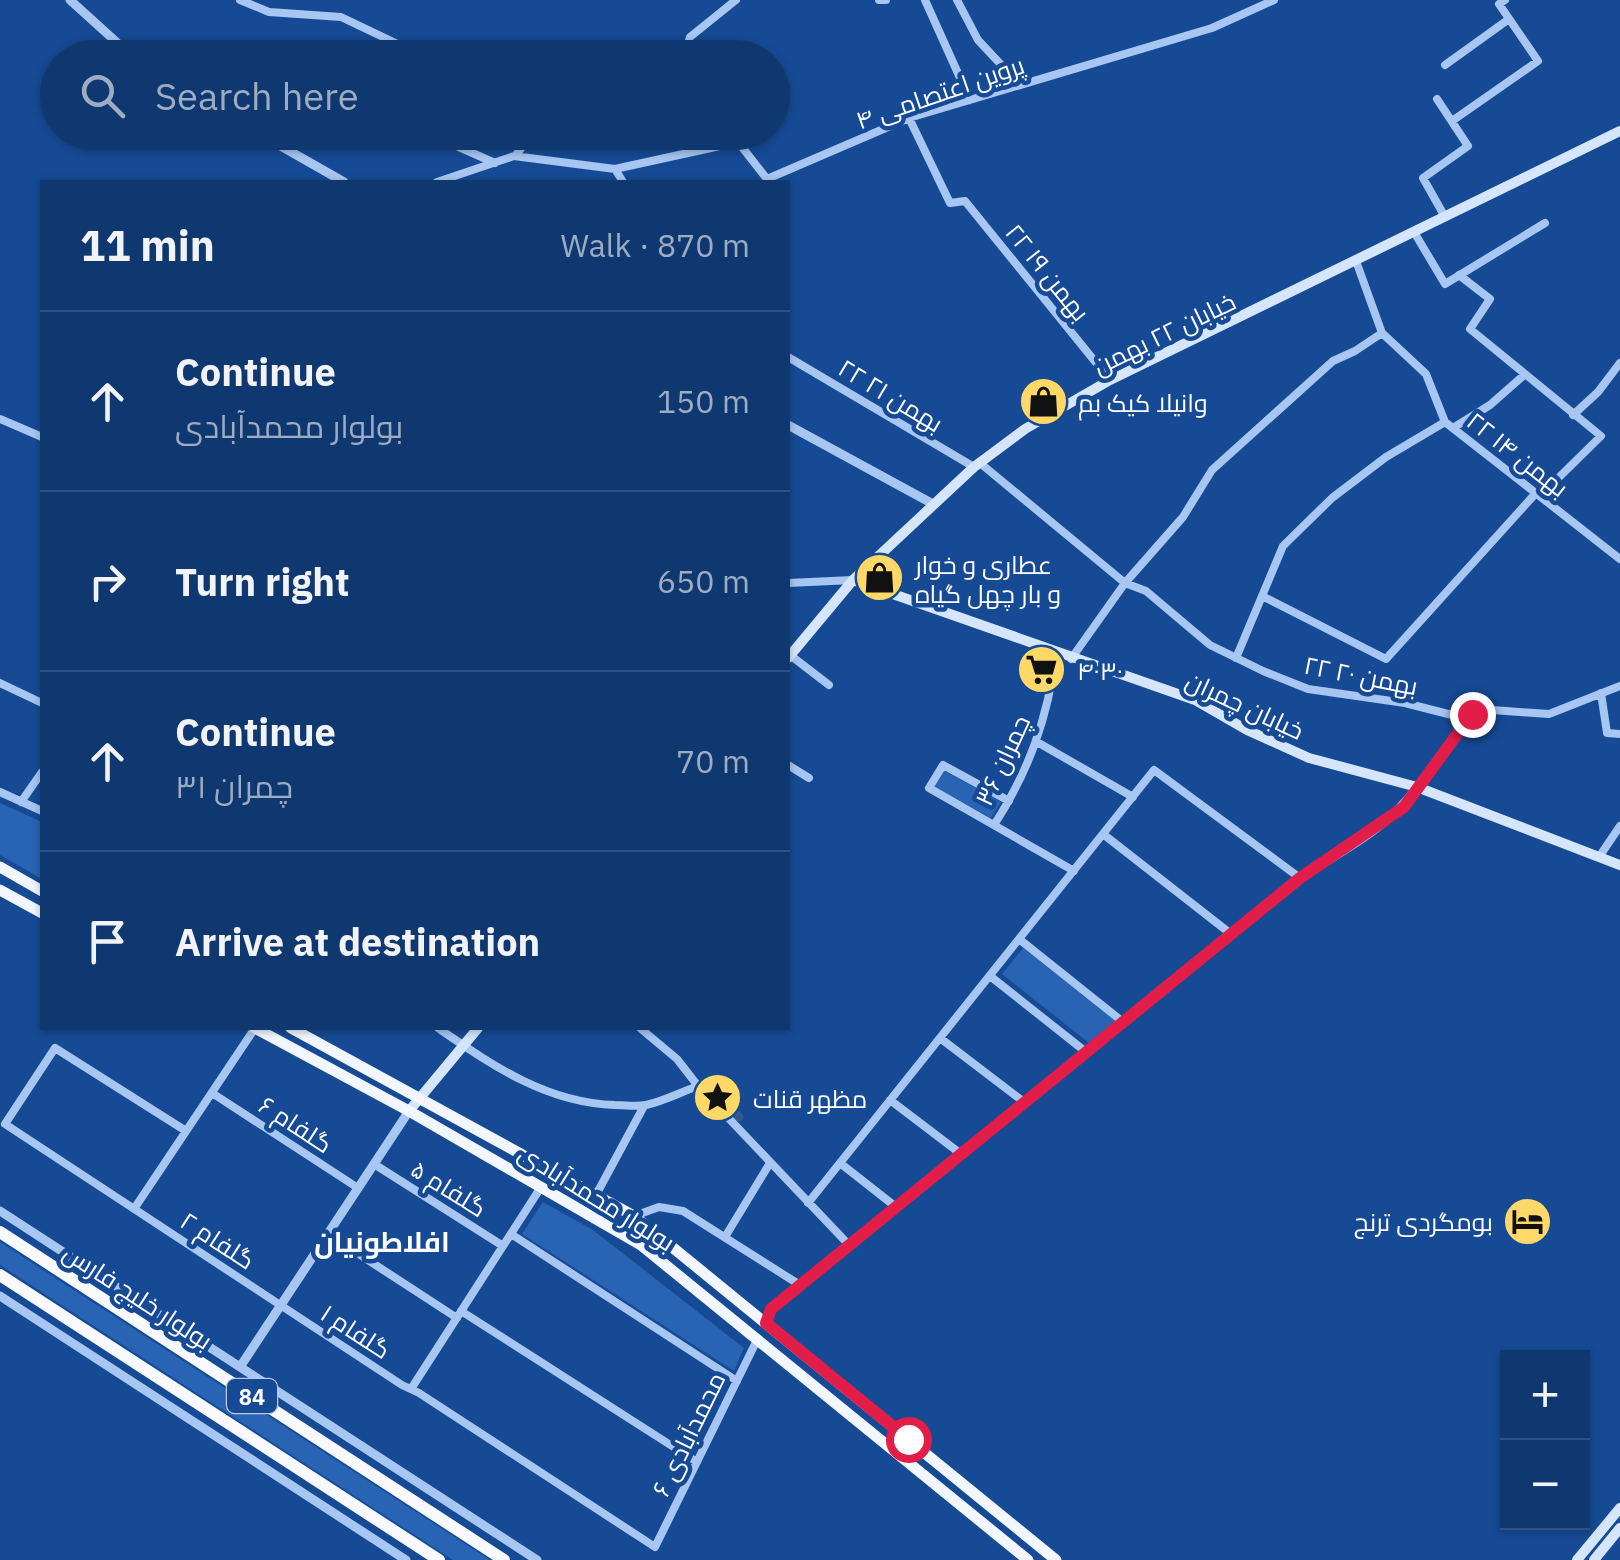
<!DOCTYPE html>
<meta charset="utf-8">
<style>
:root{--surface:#103870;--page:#193f75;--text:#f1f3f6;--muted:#9cacc3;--line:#305283}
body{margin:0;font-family:"IBM Plex Sans",Cairo,sans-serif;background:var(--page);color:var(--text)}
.controls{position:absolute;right:30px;bottom:30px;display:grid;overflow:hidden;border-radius:0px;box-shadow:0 2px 8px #0004}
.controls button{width:90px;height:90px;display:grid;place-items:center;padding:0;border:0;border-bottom:2px solid var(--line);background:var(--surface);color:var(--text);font:50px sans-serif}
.stop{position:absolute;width:30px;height:30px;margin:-22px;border:8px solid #e11d48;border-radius:50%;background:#fff}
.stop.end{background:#e11d48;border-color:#fff;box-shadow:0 2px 10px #0008}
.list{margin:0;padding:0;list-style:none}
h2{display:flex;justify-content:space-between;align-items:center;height:130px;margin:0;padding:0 40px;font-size:42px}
h2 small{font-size:32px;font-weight:400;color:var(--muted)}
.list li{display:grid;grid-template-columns:65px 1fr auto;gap:30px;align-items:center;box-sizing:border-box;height:180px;padding:0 40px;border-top:2px solid var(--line)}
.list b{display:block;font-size:38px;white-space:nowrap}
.list p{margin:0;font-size:32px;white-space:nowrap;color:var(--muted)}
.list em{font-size:32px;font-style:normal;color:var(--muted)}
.icon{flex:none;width:55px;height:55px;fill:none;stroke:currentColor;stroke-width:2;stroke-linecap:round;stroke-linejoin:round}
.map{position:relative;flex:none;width:1620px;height:1560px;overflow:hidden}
.search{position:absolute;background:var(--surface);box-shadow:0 2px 8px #0004;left:40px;top:40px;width:750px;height:110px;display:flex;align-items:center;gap:25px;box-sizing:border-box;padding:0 35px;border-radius:55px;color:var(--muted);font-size:38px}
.panel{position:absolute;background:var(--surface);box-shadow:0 2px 8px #0004;left:40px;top:180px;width:750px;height:850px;border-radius:0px}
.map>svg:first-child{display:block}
.green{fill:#2963b4}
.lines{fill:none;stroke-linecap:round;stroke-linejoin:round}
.canal{stroke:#32588f;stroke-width:9}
.minor{stroke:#a7c6f1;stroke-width:8}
.tertiary{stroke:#a7c6f1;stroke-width:9}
.secondary{stroke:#d5e5fc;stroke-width:10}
.primary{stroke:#f1f6ff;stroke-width:11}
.trunk{stroke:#f8faff;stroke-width:12}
.route{stroke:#e11d48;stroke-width:12}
.labels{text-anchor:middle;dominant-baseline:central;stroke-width:9;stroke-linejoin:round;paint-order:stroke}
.shield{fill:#164a95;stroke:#b9c9df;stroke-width:2.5}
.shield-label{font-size:22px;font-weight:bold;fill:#fff}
.street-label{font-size:25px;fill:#fff;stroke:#164a95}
.poi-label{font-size:25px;fill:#fff;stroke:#164a95;text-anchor:start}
.neighbourhood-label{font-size:28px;font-weight:bold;fill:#fff;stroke:#164a95}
</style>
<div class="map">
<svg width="1620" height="1560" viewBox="0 0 1620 1560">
<rect width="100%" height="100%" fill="#164a95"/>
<path class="green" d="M943,770l58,32 -10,16 -57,-31z
M0,803l42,19v57l-42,-24z
M1023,948l93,74 -27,21 -87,-69z
M543,1202l50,28 151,118 -10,23 -212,-137z
M0,1242l490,318h-37l-453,-295z"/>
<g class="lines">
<path class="canal" d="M718,1098l21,19"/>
<path class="minor" d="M240,0l29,12 72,5 65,31 -4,10
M879,0h7
M925,0l45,100
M957,0l21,40 42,45
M624,58l23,-9 15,9
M674,58l13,-10 3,-11 46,-37
M1445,65l64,-46
M1437,99l31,47 -45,32 22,39
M909,118l41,85 15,-2 145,179
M1452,121l86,-60 -39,-57 6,-4
M425,132l70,31
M515,156l19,-24
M615,169l8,13
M437,182l77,-26 101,13 123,-27 29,37 142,-61 303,-90 62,-28
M1414,232l31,52 100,-61
M1356,261l26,72 44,41 19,48 175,137
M1459,275l31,24 -20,30 131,107 -61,60
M788,357l186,110
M1573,415l25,-23 22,-29
M0,419l42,18
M1453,428l37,-23 33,-29
M980,463l145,120 21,8 64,54 53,26 45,18 97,14 51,13 36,-6 57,4 71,-28
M788,583l65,-3
M1262,596l124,63 150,-166
M790,655l39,30
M1236,658l47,-112 49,-48 54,-41 59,-35
M1071,659l54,-76 58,-66 29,-47 121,-109 22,-10 27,-18
M0,683l42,20
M1601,693l6,40 13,1
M1037,742l96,55
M788,765l21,13
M1417,787l55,-74
M0,792l42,19
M1009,801l-66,-36 -14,23 145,83
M21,802l21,-30
M994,825c35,-54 54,-108 62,-171
M1103,834l128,100
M1599,857l21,-31
M1019,939l104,83
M990,976l96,76
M438,1028c54,37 108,75 177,77 10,0 22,2 31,0 18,-4 35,-13 52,-19
M640,1028l37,31 21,27 151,159
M940,1038l84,64
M212,1093l146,95
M890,1100l71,54
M186,1131l-131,-83 -50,76 397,261 17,8 236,154 102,-207
M840,1163l56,44
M374,1164l129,82
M596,1195l48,-89
M808,1203l346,-433 146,108
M134,1209l121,-181
M634,1216l25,-9 24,4 117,74
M328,1234l129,84
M511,1234l226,147
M725,1237l45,-74
M461,1311l236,151
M411,1389l130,-202"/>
<path class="tertiary" d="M70,0l64,58
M256,132l88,50
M788,425l145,79
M0,1211l537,349
M0,1296l406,264
M766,1323l5,-14 529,-431c41,-27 89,-50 117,-91
M240,1367l169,-256"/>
<path class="secondary" d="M853,580l342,120 52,30 62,28 108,29 203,78
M788,658l65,-78 121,-113 51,-38 85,-49 510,-249
M409,1111l69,-83
M1577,1560l43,-52
M1594,1560l26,-32"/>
<path class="primary" d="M0,867l42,24
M0,890l42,23
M255,1028l154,83 232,134 387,315
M291,1028l343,188 422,344"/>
<path class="trunk" d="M0,1232l504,328
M0,1275l439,285"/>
</g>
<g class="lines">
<path class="route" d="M908,1439l-142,-116 5,-14 529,-431 104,-71 68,-93"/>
</g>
<defs>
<symbol id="shop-disc" viewBox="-11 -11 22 22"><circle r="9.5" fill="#ffd867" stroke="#164a95"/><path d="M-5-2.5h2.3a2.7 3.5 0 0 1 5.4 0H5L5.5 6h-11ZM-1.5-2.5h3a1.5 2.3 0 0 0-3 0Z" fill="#111"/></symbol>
<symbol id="supermarket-disc" viewBox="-11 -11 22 22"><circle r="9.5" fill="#ffd867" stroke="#164a95"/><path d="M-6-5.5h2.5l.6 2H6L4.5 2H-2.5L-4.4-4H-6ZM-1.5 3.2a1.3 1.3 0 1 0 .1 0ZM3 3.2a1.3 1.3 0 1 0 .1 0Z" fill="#111"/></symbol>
<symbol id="sight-disc" viewBox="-11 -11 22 22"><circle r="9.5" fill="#ffd867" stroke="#164a95"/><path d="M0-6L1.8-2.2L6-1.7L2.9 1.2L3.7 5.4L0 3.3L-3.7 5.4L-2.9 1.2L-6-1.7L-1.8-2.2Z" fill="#111"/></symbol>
<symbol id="hotel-disc" viewBox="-11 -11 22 22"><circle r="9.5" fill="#ffd867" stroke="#164a95"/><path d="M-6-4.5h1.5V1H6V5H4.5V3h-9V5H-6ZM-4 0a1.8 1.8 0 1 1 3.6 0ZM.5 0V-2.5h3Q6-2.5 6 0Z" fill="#111"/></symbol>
</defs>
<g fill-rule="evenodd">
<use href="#shop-disc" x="1016" y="374" width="55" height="55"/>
<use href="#shop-disc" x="852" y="550" width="55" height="55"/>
<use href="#supermarket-disc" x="1014" y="642" width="55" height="55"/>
<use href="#sight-disc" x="690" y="1070" width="55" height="55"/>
<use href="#hotel-disc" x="1500" y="1194" width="55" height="55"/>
</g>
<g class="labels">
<rect class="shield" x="227" y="1379" width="50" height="34" rx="8"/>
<g class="shield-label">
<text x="252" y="1396">84</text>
</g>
<g class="street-label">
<text transform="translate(940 92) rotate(-19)">پروین اعتصامی ۴</text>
<text transform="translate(1048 272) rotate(51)">۲۲ بهمن ۱۹</text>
<text transform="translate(1164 333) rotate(-26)">خیابان ۲۲ بهمن</text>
<text transform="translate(891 395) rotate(31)">۲۲ بهمن ۲۱</text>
<text transform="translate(1518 454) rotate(38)">۲۲ بهمن ۱۴</text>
<text transform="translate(1361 675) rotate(11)">۲۲ بهمن ۲۰</text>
<text transform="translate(1245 705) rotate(25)">خیابان چمران</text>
<text transform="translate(1002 760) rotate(-65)">چمران ۳۶</text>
<text transform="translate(296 1124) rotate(33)">گلفام ۶</text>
<text transform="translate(449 1188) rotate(32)">گلفام ۵</text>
<text transform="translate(597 1197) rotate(32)">بولوار محمدآبادی</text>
<text transform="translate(218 1240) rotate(33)">گلفام ۲</text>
<text transform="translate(138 1296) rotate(33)">بولوار خلیج فارس</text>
<text transform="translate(356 1331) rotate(33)">گلفام ۱</text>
<text transform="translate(688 1434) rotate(-64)">محمدآبادی ۶</text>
</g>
<g class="poi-label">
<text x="1078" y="402">وانیلا کیک بم</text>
<text x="915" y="564">عطاری و خوار<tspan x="915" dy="29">و بار چهل گیاه</tspan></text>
<text x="1077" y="670">۴۰۳۰</text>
<text x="753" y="1098">مظهر قنات</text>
<text x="1493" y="1221" text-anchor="end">بومگردی ترنج</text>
</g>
<g class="neighbourhood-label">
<text x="382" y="1241">افلاطونیان</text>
</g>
</g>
</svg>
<div class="controls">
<button>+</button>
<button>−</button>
</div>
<div class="stop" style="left:908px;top:1439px"></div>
<div class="stop end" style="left:1472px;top:714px"></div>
<div class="search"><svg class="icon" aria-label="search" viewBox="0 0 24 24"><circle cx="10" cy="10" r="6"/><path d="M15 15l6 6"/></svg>Search here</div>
<section class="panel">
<h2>11 min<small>Walk · 870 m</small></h2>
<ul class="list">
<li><svg class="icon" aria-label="ahead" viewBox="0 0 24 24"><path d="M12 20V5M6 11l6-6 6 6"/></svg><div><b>Continue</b><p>بولوار محمدآبادی</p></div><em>150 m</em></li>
<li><svg class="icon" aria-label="right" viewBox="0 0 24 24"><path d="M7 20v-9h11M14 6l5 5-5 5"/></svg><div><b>Turn right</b></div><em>650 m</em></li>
<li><svg class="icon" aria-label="ahead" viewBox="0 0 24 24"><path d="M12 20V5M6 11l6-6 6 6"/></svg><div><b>Continue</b><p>چمران ۳۱</p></div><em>70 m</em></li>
<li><svg class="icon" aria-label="arrive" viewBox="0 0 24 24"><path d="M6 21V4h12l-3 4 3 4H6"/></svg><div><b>Arrive at destination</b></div></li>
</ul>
</section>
</div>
